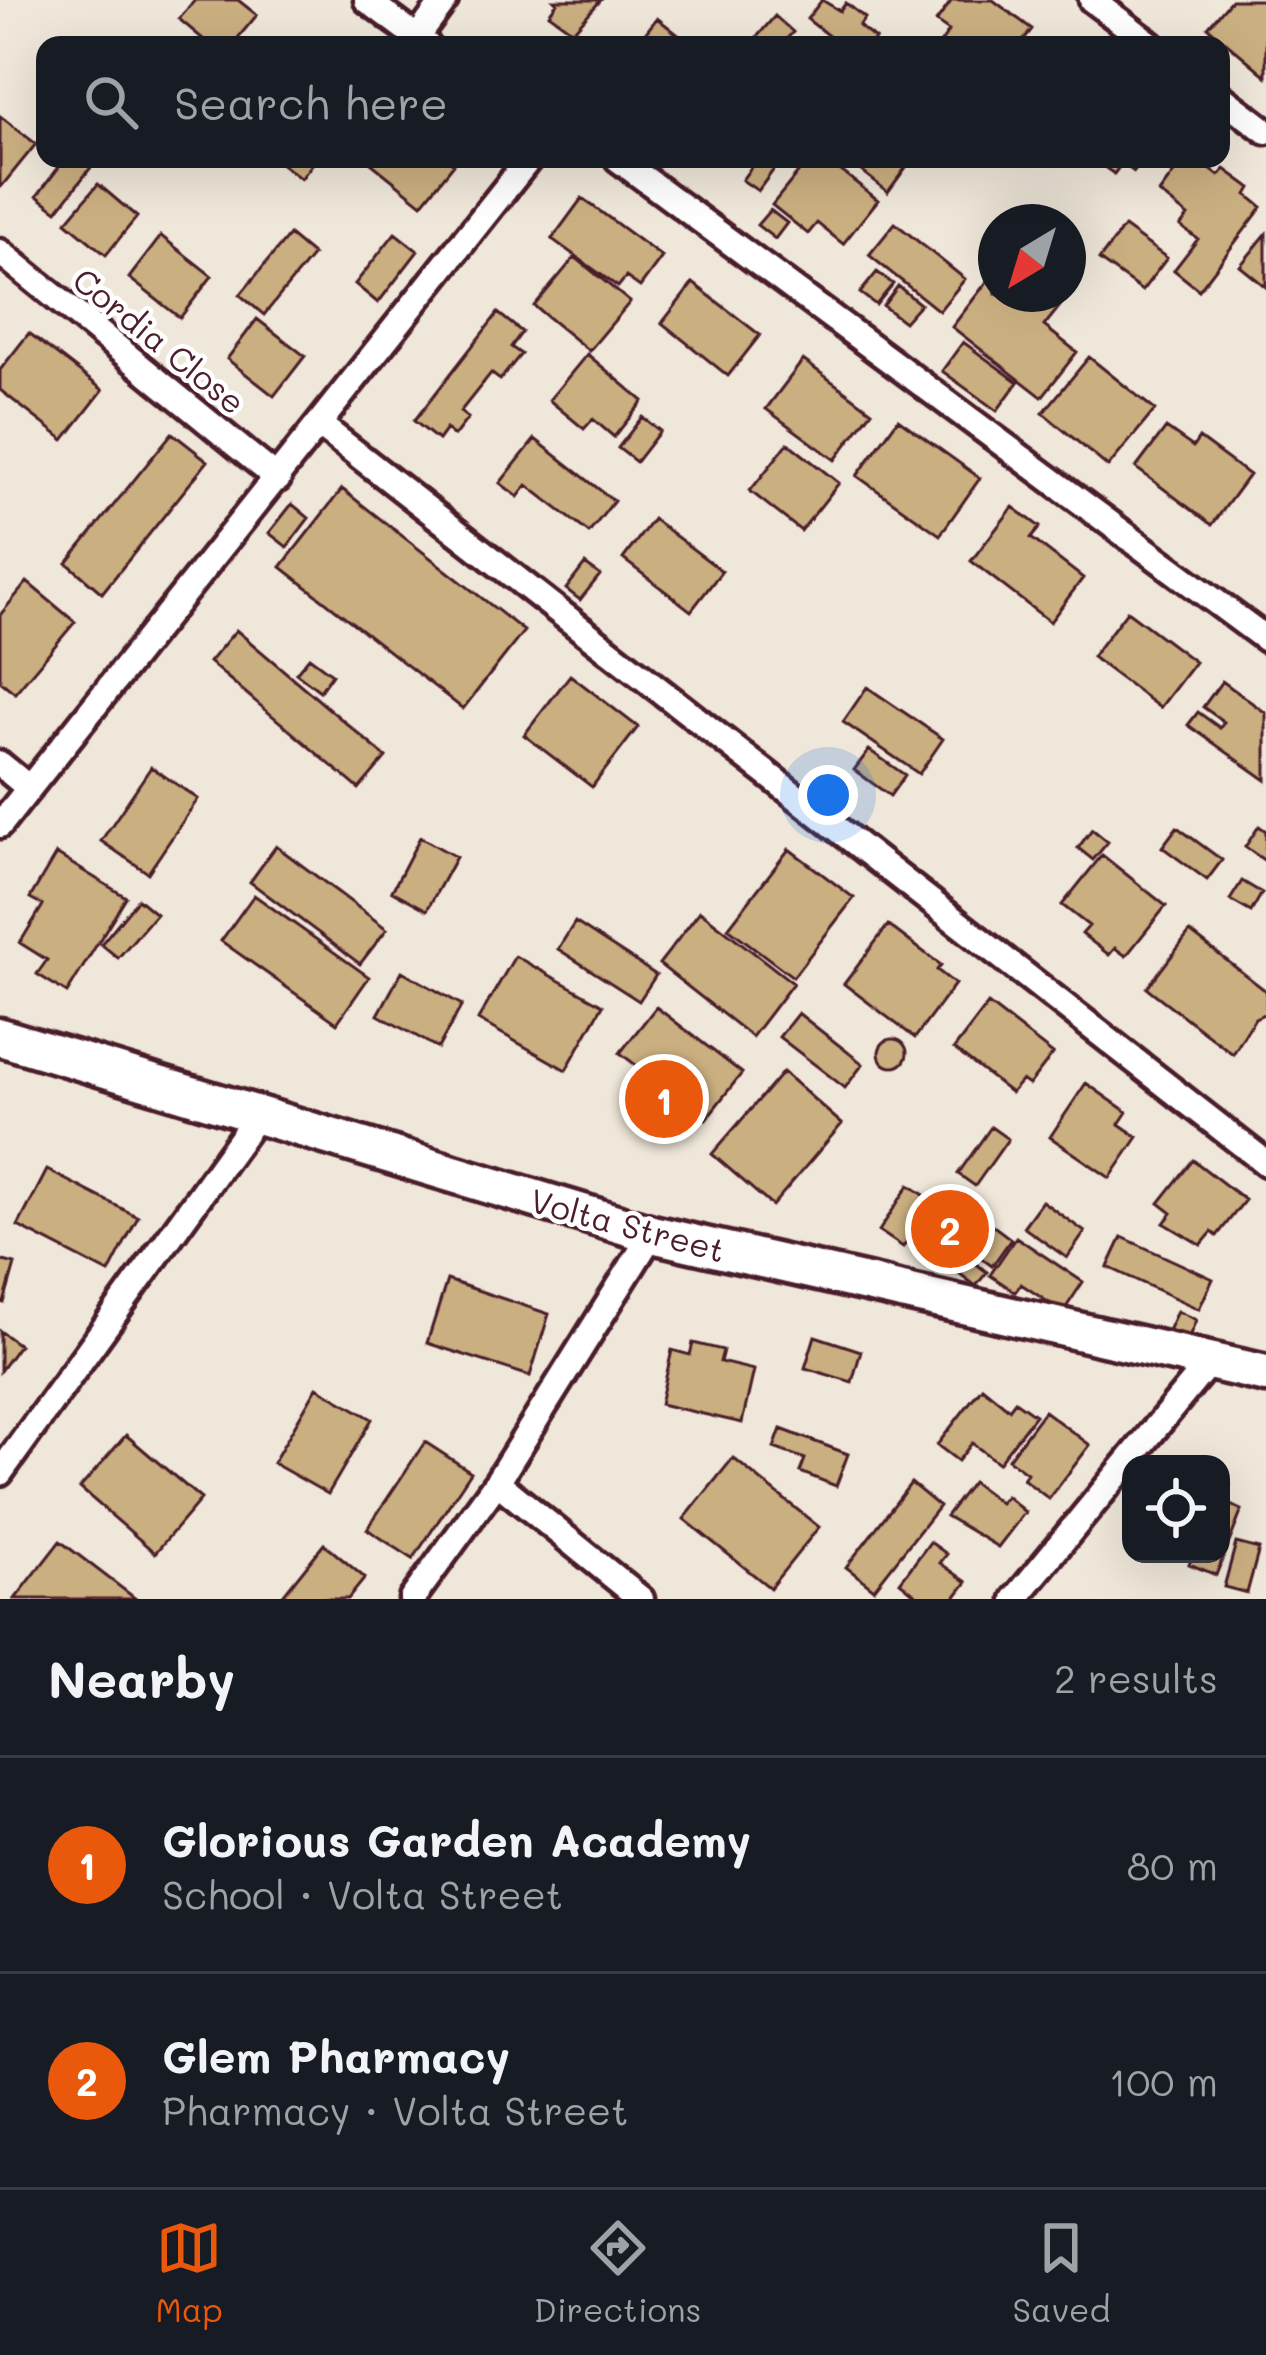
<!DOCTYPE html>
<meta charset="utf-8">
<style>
:root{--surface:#171b24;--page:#20242c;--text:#f1f3f6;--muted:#9ea1a6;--line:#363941;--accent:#ea580c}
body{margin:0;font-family:Mali,sans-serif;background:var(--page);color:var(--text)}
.controls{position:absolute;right:36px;bottom:36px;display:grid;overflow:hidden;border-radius:24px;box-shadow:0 12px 48px #0002}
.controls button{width:108px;height:108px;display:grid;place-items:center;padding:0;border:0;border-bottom:3px solid var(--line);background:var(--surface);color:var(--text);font:60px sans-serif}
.compass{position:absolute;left:978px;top:204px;width:108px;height:108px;border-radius:50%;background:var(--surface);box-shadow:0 12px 48px #0002;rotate:218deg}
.you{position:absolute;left:828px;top:795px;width:42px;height:42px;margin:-30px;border:9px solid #fff;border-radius:50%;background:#1a73e8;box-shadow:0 0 0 18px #1a73e833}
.badge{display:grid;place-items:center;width:78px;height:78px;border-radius:50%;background:var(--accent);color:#fff;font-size:39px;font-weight:700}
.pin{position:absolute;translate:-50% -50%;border:6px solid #fff;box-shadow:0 3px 12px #0006}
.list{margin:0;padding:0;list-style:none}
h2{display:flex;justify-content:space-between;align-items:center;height:156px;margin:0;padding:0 48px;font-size:51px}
h2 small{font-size:39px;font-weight:400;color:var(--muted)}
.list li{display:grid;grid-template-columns:78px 1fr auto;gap:36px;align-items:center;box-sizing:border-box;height:216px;padding:0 48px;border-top:3px solid var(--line)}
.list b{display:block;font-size:45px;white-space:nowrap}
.list p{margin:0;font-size:39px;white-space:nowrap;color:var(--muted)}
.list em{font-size:39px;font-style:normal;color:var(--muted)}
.icon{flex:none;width:66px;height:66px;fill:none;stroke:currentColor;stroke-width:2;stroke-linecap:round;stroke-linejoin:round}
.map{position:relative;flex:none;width:1266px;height:1599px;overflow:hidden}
.search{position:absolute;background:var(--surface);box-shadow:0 12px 48px #0002;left:36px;right:36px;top:36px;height:132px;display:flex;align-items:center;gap:30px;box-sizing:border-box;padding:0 42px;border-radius:24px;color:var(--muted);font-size:45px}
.sheet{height:588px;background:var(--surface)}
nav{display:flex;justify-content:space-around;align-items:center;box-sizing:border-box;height:168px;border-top:3px solid var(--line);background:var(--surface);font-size:33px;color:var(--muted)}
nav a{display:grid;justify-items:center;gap:6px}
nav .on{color:var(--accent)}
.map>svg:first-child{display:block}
.building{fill:#caaf80;stroke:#4a1f2b;stroke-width:3}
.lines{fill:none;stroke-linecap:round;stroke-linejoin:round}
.street-casing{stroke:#4a1f2b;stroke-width:33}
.secondary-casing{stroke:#4a1f2b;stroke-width:45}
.street{stroke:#fff;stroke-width:24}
.secondary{stroke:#fff;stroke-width:36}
.labels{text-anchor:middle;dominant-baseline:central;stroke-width:9;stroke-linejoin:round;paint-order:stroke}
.street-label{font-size:33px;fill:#4a1f2b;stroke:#fff}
</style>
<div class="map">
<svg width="1266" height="1599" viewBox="0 0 1266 1599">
<rect width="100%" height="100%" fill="#efe7d9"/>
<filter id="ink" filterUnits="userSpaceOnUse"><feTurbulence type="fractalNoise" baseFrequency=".00833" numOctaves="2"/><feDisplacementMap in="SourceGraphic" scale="24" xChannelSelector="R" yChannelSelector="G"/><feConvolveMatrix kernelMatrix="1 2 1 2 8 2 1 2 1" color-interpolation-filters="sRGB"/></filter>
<g filter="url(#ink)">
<path class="building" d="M195,0h43l19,15 -25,30h-22l-31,-26z
M554,0h47l-28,31 -24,-17 8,-11z
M822,0l18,11 6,-8 19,15 -6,8 16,13 -5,6h-30l-33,-26z
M952,0h41l39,29 -12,16h-81l10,-14 -13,-9z
M1231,0h35v76l-58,-49z
M775,16l18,16 -12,13h-31z
M657,18l34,27h-55z
M0,116l36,28 -35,43h-1z
M65,159h18l9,7 -35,45 -20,-15z
M275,159h41l-15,20z
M366,159h82l6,5 -32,40z
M757,159l23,2 -22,30 -16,-11z
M809,159h17l52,41 -35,44 -26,-21 -9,11 -36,-29z
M846,159h66l-24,33z
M1144,159l-10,13 -12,-9 -8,11 -18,-13z
M1184,159h13l22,17 6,-7 26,19 -4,7 15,12 -63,83 -25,-20 24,-31 -18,-13 8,-10 -29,-23z
M98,184l39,33 -31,38 -40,-33z
M582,198l80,59 -22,30 -14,-10 -8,10 -66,-48z
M770,210l17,13 -12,16 -18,-14z
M895,223l70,56 -26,32 -70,-56z
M1124,227l43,31 -25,33 -43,-31z
M395,233l23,18 -40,52 -23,-19z
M1266,234v53l-26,-21z
M289,235l24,20 -49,60 -24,-20z
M161,236l51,40 -32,42 -51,-40z
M575,257l55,45 -41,49 -55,-45z
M996,270v24h48l16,12 -16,20 33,26 -35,45 -90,-70z
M877,272l16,12 -17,21 -16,-12z
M693,283l67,52 -32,41 -66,-53z
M898,286l22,18 -16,18 -21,-16z
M498,313l24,19 -11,15 10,7 -21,26 -9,-7 -31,39 8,6 -14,18 -8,-7 -8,11 -24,-19z
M257,319l48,37 -31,40 -47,-37z
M29,333l74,57 -39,50 -64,-50v-20z
M963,342l55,40 -21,29 -55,-40z
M587,354l56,47 -29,36 -21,-18 -9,10 -35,-29z
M1089,357l66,53 -47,57 -65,-54z
M803,360l69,51 -37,49 -69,-51z
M642,417l18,14 -24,31 -18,-14z
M898,419l82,59 -40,57 -83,-59z
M1166,428l27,19 6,-9 50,37 -37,50 -76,-57z
M172,433l36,28 -106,132 -35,-30z
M535,439l79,62 -25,32 -62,-48 -9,12 -18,-14z
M788,443l51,40 -38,48 -51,-40z
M342,489l182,142 -61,78 -182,-142z
M292,504l17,14 -22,29 -18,-14z
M1013,507l27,20 -9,11 52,40 -33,44 -79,-61z
M653,519l69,52 -31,40 -68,-52z
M585,564l15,11 -20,25 -14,-11z
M27,582l48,40 -60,71 -15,-12v-66z
M1127,611l68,51 -35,46 -68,-51z
M236,630l150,127 -27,32 -150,-127z
M309,657l23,17 -12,17 -24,-18z
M570,675l68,52 -46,60 -68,-52z
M1222,681l44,32v67l-78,-55 10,-13 22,16 4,-6 -21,-15z
M867,687l76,52 -24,35 -76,-52z
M869,750l36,25 -15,21 -36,-26z
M151,767l47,32 -50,74 -47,-32z
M1259,826l7,5 -1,30 -20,-14z
M1177,827l45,33 -15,20 -45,-33z
M1092,829l16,13 -15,18 -15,-12z
M420,837l36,20 -29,53 -35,-19z
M276,846l111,83 -27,35 -110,-82z
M789,849l65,49 -61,79 -65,-49z
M56,854l70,43 -59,96 -30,-19 10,-14 -27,-17 23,-38 -13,-7z
M1102,855l64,51 -40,50 -11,-8 -6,7 -27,-21 7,-8 -27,-21z
M1242,881l20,12 -11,19 -21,-12z
M254,895l115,82 -32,46 -116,-82z
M138,899l18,15 -38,44 -17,-14z
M700,911l93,72 -41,54 -93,-73z
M575,922l81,53 -17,26 -81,-52z
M888,925l53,40 -4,5 18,14 -40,54 -71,-54z
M1190,932l76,59v22l-11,5 -22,36 -86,-66z
M515,956l88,49 -37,65 -88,-50z
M402,971l60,34 -24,43 -60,-33z
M988,1004l65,50 -24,31 -7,-5 -11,13 -57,-44z
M656,1007l86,66 -36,46 -86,-66z
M798,1013l65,51 -18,24 -66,-51z
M879 1053a14 14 0 1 1 28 0a14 14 0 1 1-28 0Z
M783,1072l59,52 -70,82 -60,-52z
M1086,1083l41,29 -8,12 19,13 -28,41 -60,-41z
M991,1127l17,12 -33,47 -17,-12z
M1193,1160l52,40 -28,36 -5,-4 -11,13 -37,-22 8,-10 -13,-10z
M47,1170l91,47 -29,56 -91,-47z
M909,1185l24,16 -30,46 -24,-16z
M948,1192l63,47 -19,27 -16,-12 -5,6 16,12 -11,14 -63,-47z
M1042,1201l43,31 -18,26 -44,-31z
M1016,1237l67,45 -20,30 -42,-28 -6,8 -25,-17z
M1122,1237l91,42 -14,30 -91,-42z
M0,1260l15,4 -11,39 -4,-1z
M447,1280l102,34 -19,62 -103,-33z
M1177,1311l19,9 -10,24 -20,-9z
M0,1331l19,14 -19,26z
M815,1336l46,15 -9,31 -47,-14z
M693,1343l30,7 -3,12 34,8 -12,53 -82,-19 12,-54 18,5z
M317,1387l55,32 -44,75 -55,-31z
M982,1387l27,22 6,-8 20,14 -37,48 -26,-20 -14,18 -21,-16z
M1044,1411l46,34 -41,54 -26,-20 4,-6 -19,-14z
M781,1429l67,25 -12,32 -36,-14 5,-13 -31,-11z
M126,1435l75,64 -46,54 -75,-65z
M425,1442l46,30 -58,87 -46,-30z
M733,1458l86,69 -49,61 -86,-69z
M972,1482l28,21 6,-7 19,16 -27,35 -52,-31z
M1221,1482l9,3 -6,17 18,8 -26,65 -27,-11 4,-10h28z
M911,1483l28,23 -65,83 -28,-22z
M60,1541l76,58h-121z
M930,1542l17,12 -7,9 27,19 -13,17h-33l-21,-17z
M1236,1543l23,6 -12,44 -23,-6z
M324,1544l41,34 -17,21h-68z"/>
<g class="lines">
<defs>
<path id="street" d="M367,0l60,45
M1092,0l60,45
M416,39l29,-39
M1221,97l45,34
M618,159l648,480
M0,252l278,227
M321,426l945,737
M0,764l29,24
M0,825l529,-666
M0,1473l257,-357
M497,1482l144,117
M412,1599l85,-117 155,-248
M1015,1599l193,-235"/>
<path id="secondary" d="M0,1037l652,197 614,140"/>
</defs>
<use href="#street" class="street-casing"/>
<use href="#secondary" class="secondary-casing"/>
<use href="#street" class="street"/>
<use href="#secondary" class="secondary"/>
</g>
</g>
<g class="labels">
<g class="street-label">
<text transform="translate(160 340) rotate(39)">Cordia Close</text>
<text transform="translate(628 1224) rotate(15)">Volta Street</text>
</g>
</g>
</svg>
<div class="controls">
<button><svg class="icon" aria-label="locate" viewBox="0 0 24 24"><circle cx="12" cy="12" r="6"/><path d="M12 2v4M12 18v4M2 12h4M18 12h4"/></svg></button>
</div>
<svg class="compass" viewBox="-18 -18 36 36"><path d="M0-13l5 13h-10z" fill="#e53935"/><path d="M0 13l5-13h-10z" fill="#9ea1a6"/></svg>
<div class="you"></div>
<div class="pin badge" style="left:664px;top:1099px">1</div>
<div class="pin badge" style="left:950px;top:1229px">2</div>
<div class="search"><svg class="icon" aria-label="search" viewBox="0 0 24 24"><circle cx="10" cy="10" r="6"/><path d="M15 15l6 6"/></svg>Search here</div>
</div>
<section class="sheet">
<h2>Nearby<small>2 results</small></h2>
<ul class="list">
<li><span class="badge">1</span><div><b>Glorious Garden Academy</b><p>School · Volta Street</p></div><em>80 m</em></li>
<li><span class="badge">2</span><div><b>Glem Pharmacy</b><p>Pharmacy · Volta Street</p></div><em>100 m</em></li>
</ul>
</section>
<nav>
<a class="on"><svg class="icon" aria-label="map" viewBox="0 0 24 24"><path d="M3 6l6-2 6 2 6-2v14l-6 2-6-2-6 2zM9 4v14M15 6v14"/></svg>Map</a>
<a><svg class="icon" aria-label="directions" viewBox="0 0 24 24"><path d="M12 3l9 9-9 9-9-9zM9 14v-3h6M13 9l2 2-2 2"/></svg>Directions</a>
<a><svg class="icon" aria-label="saved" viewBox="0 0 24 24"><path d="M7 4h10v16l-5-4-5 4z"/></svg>Saved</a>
</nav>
